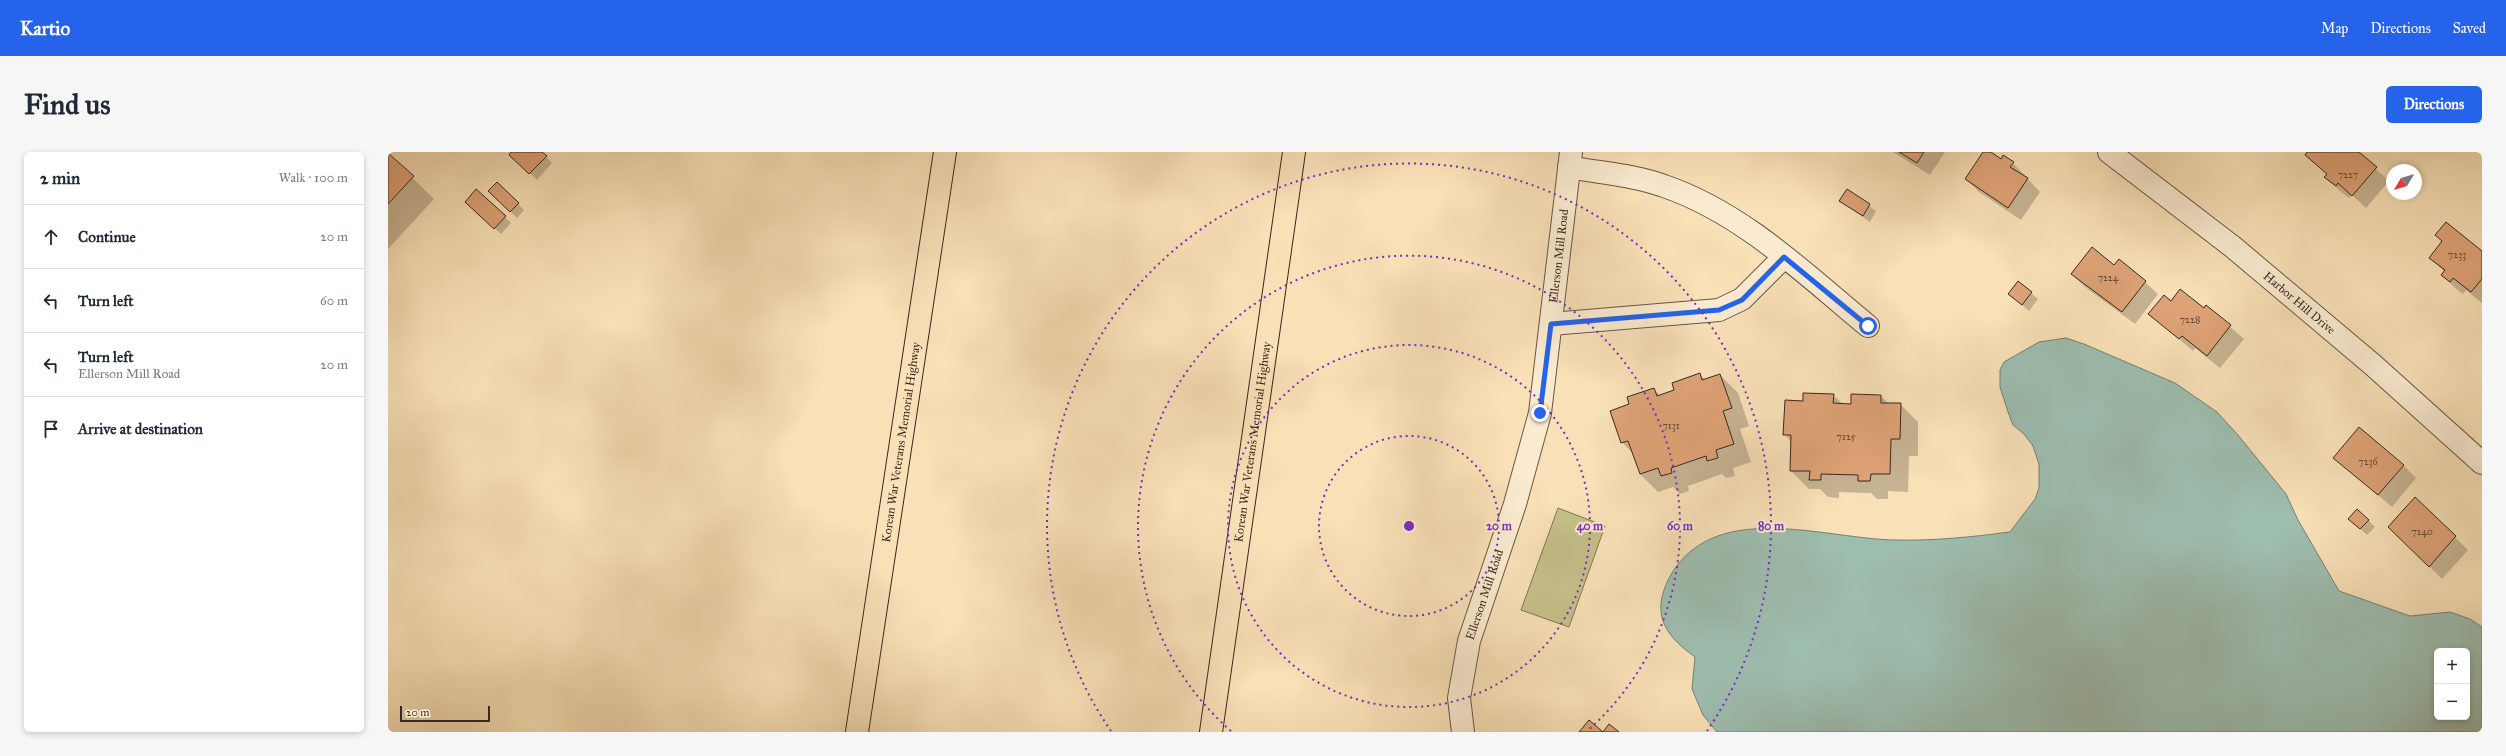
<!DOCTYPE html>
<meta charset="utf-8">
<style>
:root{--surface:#fff;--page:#f6f6f7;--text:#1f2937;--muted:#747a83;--line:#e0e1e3;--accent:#2563eb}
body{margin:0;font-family:"IM FELL Great Primer",serif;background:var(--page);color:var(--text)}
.controls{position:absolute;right:12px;bottom:12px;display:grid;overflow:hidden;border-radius:6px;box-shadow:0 2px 6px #0003}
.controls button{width:36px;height:36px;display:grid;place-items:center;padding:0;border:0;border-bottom:1px solid var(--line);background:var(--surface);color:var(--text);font:20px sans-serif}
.compass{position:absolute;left:1998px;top:12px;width:36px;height:36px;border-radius:50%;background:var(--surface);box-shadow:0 2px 6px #0003;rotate:232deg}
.scale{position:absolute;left:12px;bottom:10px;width:90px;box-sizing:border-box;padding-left:4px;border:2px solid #3a271d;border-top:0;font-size:11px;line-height:14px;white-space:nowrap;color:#3a271d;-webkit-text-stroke:3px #faebd0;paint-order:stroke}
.stop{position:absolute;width:12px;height:12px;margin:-9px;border:3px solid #2563eb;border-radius:50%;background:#fff}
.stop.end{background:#2563eb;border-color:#fff;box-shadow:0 1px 4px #0008}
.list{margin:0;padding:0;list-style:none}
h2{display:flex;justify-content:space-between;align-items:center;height:52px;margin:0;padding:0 16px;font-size:17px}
h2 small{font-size:13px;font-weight:400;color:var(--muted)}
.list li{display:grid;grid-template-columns:26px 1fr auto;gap:12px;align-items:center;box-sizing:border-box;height:64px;padding:0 16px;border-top:1px solid var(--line)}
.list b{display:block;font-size:15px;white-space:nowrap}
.list p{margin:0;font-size:13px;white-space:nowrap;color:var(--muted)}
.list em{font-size:13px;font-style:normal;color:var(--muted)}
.icon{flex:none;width:22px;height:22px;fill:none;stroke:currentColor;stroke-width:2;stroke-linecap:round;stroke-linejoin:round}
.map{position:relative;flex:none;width:2094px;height:580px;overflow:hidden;border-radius:6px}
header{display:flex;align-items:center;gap:24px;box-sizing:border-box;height:56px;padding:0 20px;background:var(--accent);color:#fff}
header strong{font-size:19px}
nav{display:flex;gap:22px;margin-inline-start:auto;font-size:14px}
.intro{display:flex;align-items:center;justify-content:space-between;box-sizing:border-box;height:96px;padding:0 24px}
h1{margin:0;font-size:28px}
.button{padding:10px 18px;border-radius:6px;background:var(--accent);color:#fff;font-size:14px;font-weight:700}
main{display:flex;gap:24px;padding:0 24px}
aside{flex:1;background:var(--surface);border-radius:6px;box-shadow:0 2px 6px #0003}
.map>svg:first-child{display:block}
.green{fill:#c5c089;stroke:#807453}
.water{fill:#9dbdaf;stroke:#758175;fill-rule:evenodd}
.shadow{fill:#0003}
.building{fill:#dda276;stroke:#3a271d}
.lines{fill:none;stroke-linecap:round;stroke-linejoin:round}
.minor-casing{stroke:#6a5544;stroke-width:24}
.highway-casing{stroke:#3a271d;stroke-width:24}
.minor{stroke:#faebd0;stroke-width:22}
.highway{stroke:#f8e0b7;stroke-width:22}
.route{stroke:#2563eb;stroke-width:5}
.ring{fill:none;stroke:#7b2cbf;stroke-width:2;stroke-dasharray:2 4}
.labels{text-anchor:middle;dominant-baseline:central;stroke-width:4;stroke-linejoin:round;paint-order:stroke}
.number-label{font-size:10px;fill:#634633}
.street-label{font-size:12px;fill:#3a271d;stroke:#faebd0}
.centre{fill:#7b2cbf;stroke:#faebd0;stroke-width:2}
.ring-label{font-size:12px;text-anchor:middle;font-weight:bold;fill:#7b2cbf;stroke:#faebd0;stroke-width:4;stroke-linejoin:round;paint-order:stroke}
</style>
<header>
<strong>Kartio</strong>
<nav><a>Map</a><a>Directions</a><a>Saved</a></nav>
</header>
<div class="intro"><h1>Find us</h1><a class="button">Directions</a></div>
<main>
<aside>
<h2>2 min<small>Walk · 100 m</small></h2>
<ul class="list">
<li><svg class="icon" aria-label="ahead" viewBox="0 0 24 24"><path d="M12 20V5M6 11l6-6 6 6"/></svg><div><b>Continue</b></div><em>20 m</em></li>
<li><svg class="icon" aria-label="left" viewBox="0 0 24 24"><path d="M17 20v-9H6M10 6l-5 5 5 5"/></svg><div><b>Turn left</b></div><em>60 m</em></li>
<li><svg class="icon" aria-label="left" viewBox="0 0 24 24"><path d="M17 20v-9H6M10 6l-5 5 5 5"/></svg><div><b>Turn left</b><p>Ellerson Mill Road</p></div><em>20 m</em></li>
<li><svg class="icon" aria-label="arrive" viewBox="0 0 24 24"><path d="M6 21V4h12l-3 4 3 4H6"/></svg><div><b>Arrive at destination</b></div></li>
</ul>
</aside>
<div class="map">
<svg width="2094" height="580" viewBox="0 0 2094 580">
<rect width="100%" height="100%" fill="#f8e0b7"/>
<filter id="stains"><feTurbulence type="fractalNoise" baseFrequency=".005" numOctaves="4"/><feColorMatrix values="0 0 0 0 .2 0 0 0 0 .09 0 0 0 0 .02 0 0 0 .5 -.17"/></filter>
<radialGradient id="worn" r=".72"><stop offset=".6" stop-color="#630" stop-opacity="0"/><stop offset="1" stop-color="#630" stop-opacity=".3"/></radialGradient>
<path class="green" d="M1170,356l47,18 -36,101 -48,-17z"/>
<path class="water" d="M1678,186l18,6 91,39 42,29 21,23 48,59 12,26 41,71 71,25 40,-4 20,7 12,8v105h-765l-14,-17 -11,-26 3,-32c-18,-13 -36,-29 -34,-53 1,-14 9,-30 18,-41 49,-60 150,-24 216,-23 38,1 77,-3 115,-8l25,-33 4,-11v-24l-6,-18 -9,-12 -11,-9 -5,-13 -8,-25v-17l4,-8 35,-20zM2049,499h30v66h-30z"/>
<path class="shadow" d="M125,0h28l11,11 -15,17 -20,-19z
M1505,0h52l-15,23z
M1596,0h5l12,8 12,3 27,29 -19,28 -42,-28 -13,-13z
M1920,0h49l32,29 -23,27 -14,-13 -3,3 -10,-8 -13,-13 2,-2 -22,-20z
M0,2l46,45 -46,50z
M109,31l27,27 -7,8 -28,-27z
M1459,38l29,21 -6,11 -30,-21z
M85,56l32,9 6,6 -10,11z
M2055,90l39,11v50l-16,-13 -3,4 -8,-6 -13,-13 3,-3 -15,-14z
M1727,114l30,16 13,12 -23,30 -50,-37 -13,-13z
M1630,130l20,17 -9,12 -20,-17z
M1783,150l33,7 2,-3 38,33 -24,29 -25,-20 -2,3 -43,-37z
M1312,223l6,5 14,-5 18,18 11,33 -9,3 11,33 -18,6 2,8 -9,2 -4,-4 -34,12 1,5 -9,3 -7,-7 -15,5 -18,-18 -6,-19 -12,-13 9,-37 23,-16 7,7 14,-5z
M1445,243l10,9 9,1 29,-9 8,8h11l18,18v34h-9l-1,36 -20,-1v8h-11l-6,-6 -32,-1v6l-11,-1 -8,-8h-11l-18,-18 1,-28 -7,-8 19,-33z
M1946,306l69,7 13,13 -24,29z
M2027,346l53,52 -26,29 -52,-52z
M1980,368l7,7 -8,8 -11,-10z"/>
<path class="building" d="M123,0h31l5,4 -18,18 -20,-19z
M1511,0h25l-7,11z
M1595,0h8l10,7 2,-4 11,7 -4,5 18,11 -20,30 -43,-29z
M1919,0h52l18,15 -25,29 -14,-13 -2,3 -12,-9 3,-3 -22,-19z
M0,1l26,23 -26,28z
M109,30l22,21 -9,9 -22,-21z
M88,37l30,27 -12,13 -29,-27z
M1459,37l23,15 -7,12 -24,-15z
M2058,70l36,29v28l-11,13 -18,-14 -3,4 -9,-7 4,-5 -16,-12 13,-17 -7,-6z
M1704,95l22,18 5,-6 27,22 -24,31 -51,-38z
M1630,129l14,11 -10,13 -14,-11z
M1792,137l24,19 2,-3 25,20 -24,31 -25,-20 -3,3 -31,-25 16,-19 7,6z
M1312,221l2,7 18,-6 12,34 -9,3 11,33 -18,6 2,8 -11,3 -1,-5 -35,12 1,5 -11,3 -3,-8 -18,6 -12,-33 -7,2 -11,-32 19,-7 -2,-7 27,-9 3,8 17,-6 -2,-7z
M1415,241l31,1 -1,9 18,1v-10l30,1v8h20l-1,36h-9l-1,35h-19l-1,7h-12v-6l-37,-1v6h-12l1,-9h-20l1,-36h-8l2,-35 18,1z
M1971,275l45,38 -26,30 -45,-37z
M2027,345l41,39 -27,31 -41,-40z
M1969,357l12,11 -9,9 -12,-10z
M1201,568l14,12 6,-8 10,8h-40z"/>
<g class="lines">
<defs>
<g id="minor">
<path id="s1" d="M1721,0l124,95 140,118 109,98"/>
<path d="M1181,15c31,6 65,8 95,19 79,27 141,88 204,140"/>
<path d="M1163,172l168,-14 23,-11 42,-42"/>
<path id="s2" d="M1075,580l-4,-34 10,-57 46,-137 25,-91 31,-261"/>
</g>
<g id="highway">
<path id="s3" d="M469,580l88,-580"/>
<path id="s4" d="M823,580l83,-580"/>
</g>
</defs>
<use href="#minor" class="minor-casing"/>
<use href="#highway" class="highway-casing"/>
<use href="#minor" class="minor"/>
<use href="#highway" class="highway"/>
</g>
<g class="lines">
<path class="route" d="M1152,261l11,-89 168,-14 23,-10 42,-43 84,69"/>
</g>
<g class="ring">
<circle cx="1021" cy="374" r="90"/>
<circle cx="1021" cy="374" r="181"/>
<path d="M843 579A271 271 0 1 1 1199 579"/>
<path d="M723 579A362 362 0 1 1 1319 579"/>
</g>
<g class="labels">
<g class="number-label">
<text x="1960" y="23">7227</text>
<text x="2069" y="103">7233</text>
<text x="1720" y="126">7224</text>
<text x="1802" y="168">7228</text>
<text x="1283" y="274">7131</text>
<text x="1458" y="285">7125</text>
<text x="1980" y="310">7236</text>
<text x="2034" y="380">7240</text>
</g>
<g class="street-label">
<text stroke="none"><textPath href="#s2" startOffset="489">Ellerson Mill Road</textPath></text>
<text stroke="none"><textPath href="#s1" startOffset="243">Harbor Hill Drive</textPath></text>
<text stroke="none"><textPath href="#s3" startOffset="293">Korean War Veterans Memorial Highway</textPath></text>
<text stroke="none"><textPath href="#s4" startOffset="293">Korean War Veterans Memorial Highway</textPath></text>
<text stroke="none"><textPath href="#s2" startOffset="141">Ellerson Mill Road</textPath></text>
</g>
</g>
<circle cx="1021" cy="374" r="6" class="centre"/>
<g class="ring-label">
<text x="1111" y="378">20 m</text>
<text x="1202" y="378">40 m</text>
<text x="1292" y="378">60 m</text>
<text x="1383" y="378">80 m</text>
</g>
<rect width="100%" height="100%" filter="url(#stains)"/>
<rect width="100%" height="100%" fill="url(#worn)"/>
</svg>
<div class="controls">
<button>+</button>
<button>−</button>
</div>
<svg class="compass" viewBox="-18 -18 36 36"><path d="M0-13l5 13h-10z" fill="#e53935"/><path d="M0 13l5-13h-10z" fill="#747a83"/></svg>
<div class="scale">20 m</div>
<div class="stop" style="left:1480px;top:174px"></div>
<div class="stop end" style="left:1152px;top:261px"></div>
</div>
</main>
